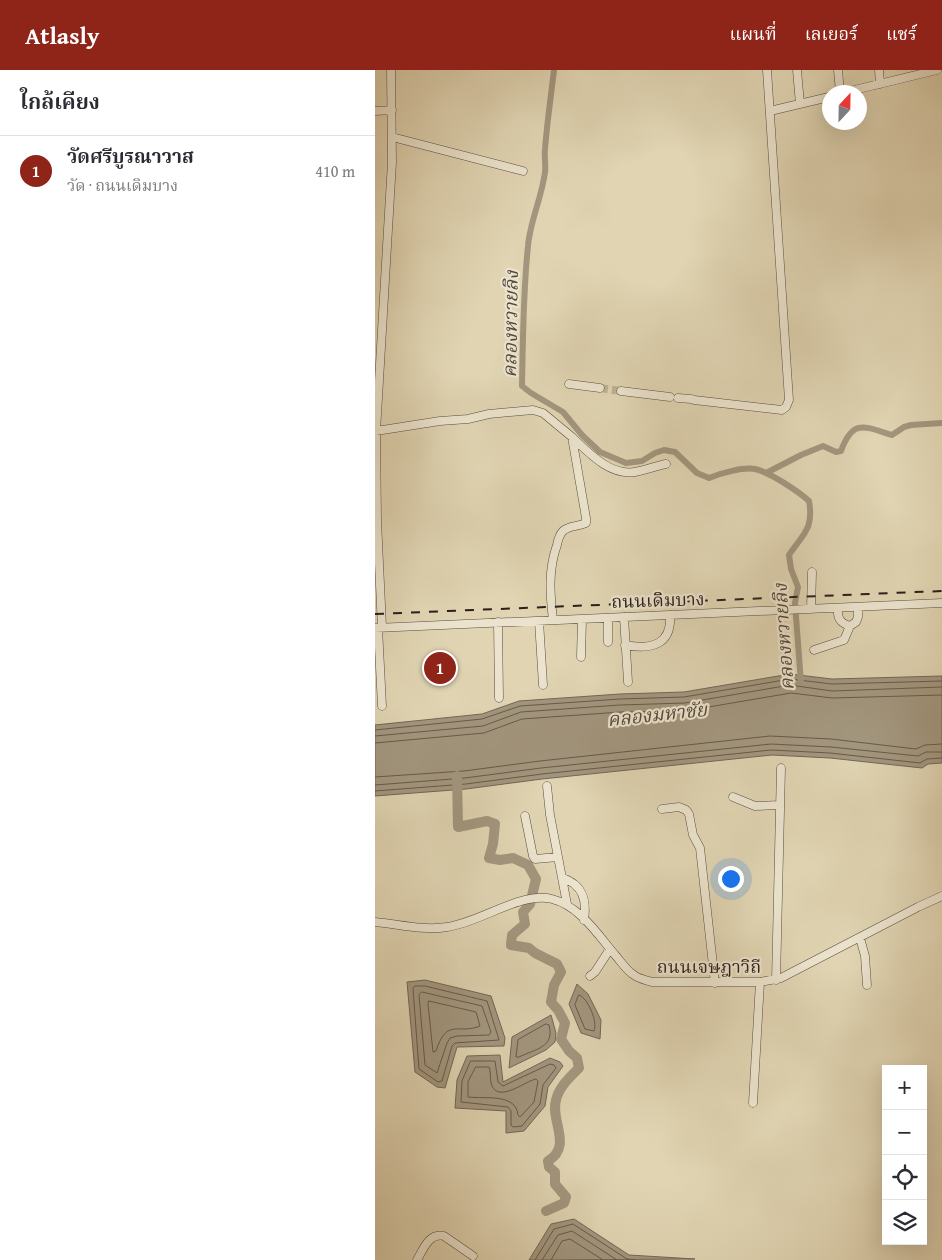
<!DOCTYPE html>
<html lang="th">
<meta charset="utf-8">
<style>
:root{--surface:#fff;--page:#f7f7f7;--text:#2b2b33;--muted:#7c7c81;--line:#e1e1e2;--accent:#8f2418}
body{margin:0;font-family:"Gentium Book Plus","Noto Serif Thai",serif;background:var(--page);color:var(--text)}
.controls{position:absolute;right:15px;bottom:15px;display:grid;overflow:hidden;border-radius:0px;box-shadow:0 5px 20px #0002}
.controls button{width:45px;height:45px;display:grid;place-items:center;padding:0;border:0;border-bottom:1px solid var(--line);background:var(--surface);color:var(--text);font:25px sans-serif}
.compass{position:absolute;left:447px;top:15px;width:45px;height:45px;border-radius:50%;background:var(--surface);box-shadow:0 5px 20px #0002;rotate:22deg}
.you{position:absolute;left:355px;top:808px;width:18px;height:18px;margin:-12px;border:4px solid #fff;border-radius:50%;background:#1a73e8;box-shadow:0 0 0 8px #1a73e833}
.badge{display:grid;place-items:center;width:32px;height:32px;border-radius:50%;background:var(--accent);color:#fff;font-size:16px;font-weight:700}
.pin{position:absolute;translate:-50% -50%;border:2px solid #fff;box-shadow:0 1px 5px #0006}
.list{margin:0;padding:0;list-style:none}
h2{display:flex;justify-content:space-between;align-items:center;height:65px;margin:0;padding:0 20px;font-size:21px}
h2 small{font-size:16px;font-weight:400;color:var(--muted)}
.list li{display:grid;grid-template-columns:32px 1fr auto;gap:15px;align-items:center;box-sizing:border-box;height:70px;padding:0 20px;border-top:1px solid var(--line)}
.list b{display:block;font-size:19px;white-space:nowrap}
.list p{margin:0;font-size:16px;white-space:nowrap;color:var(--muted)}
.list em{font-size:16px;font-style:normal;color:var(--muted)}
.icon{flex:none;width:28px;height:28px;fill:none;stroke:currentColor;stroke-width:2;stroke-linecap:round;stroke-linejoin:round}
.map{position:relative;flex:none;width:567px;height:1190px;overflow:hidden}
header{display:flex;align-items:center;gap:30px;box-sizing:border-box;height:70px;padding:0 25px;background:var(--accent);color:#fff}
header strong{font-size:24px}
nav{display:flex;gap:28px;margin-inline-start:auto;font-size:18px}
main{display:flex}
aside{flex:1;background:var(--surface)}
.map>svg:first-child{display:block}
.water{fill:#a2967e;stroke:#726656}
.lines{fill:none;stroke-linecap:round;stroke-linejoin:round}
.shore{stroke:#665a4c;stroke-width:1}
.canal{stroke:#a2967e;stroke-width:6}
.river{stroke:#a2967e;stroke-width:10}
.minor-tunnel{stroke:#bcb093;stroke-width:8;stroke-dasharray:8 4;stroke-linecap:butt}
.minor-casing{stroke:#584c3f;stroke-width:9}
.minor{stroke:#ebe3cd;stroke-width:8}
.rail{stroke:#2b1e19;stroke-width:2;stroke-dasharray:9 9;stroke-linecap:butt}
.labels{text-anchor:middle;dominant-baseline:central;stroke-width:4.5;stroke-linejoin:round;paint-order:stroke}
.street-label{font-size:18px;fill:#2b1e19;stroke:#ebe3cd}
.water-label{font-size:19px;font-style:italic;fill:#55483c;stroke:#ebe3cd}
</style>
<header>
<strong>Atlasly</strong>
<nav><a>แผนที่</a><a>เลเยอร์</a><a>แชร์</a></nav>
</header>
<main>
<aside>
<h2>ใกล้เคียง<small></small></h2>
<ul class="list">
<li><span class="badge">1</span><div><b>วัดศรีบูรณาวาส</b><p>วัด · ถนนเดิมบาง</p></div><em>410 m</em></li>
</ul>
</aside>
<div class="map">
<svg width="567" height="1190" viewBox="0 0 567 1190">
<rect width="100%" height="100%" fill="#e0d4b2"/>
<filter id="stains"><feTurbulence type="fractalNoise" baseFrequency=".004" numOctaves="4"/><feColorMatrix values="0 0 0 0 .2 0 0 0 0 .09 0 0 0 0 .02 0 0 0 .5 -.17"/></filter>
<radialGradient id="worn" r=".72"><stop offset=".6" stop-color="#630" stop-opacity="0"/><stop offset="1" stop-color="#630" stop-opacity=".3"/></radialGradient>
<path class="water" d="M415,604l42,5 110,-3v87l-14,1 -6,4 -92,-10 -58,-3 -230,24 -76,10 -91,7v-71l107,-11 37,-13 101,-7 64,-2z
M50,910l66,16 14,42 -1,8 -47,1 -12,41 -8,-1 -22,-15 -8,-90z
M202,914l11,10 13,26 -1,19 -19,-6 -12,-29z
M176,945l5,18 -1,9 -9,8 -37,18 3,-31z
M125,985l3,27 47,-24 10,4 3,4 -15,21 -3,19 -21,25 -18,2v-22l-51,-3 2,-28 10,-24z
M199,1149l55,36 66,4 -166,1 22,-36z"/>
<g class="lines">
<path class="shore" d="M0,660l107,-11 38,-13 100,-7 64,-2 106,-18 42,5 110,-3
M0,666l108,-10 38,-14 99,-7 65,-2 105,-18 42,6 110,-4
M0,673l109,-10 38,-14 99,-7 64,-1 106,-18 41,5 110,-3
M0,707l89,-6 76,-10 230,-25 61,3 85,10 9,-4 17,-1
M0,715l90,-7 76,-10 230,-24 60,3 87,9 8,-4h16
M0,721l91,-7 76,-10 229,-24 59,3 90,10 7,-4 15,-1
M40,916h10l62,15 12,39 -44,3 -3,3 -10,35 -4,1 -19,-13 -6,-80z
M47,922l60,14 9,26 -2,3 -32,1 -7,2 -3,5 -10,30 -12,-8 -6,-70z
M204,925c9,3 19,27 15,36l-9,-2 -10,-24z
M54,931l47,11 4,14c-22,9 -33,-9 -44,25l-3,1 -5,-48z
M171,954l3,1c6,22 -13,24 -30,32h-3l2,-17z
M96,991h24l3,21 5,4 47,-22 4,1 2,3 -13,17 -3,19 -18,22 -9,1 -2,-2v-14l-3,-4 -47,-5 1,-21z
M101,997h13c2,5 1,11 2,16 6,22 34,-2 45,-4l2,2 -4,21 -14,15 -2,-2c-2,-22 -33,-16 -50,-18v-15z
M160,1190l19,-31 19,-5 54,35 9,1
M167,1190l16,-25 14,-4 45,29
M176,1190l11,-19 8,-2 33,21"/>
<path class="canal" d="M179,0c-3,26 -7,53 -9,79 -1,8 1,15 0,23 -3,25 -15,49 -17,74 -5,47 -5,93 -6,140l9,7 32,19 19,23 18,17 26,11 16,-2 13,-8 9,-3 11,2 22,21 12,5c12,-5 34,-11 46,-9 14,3 43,22 54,32 5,28 -6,33 -20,54l2,14 7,18 -3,16 6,80
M391,403l35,-18 22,-9 13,6 5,-1c12,-33 24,-24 51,-16l12,-8 7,-2 31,-2"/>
<path class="river" d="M82,706l1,51 29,-6 8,3 -2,20 -4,14 11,2 13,-2 15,7 8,14 -6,25 -7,8 2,12 -13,11 -1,10 18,3 6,5 22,11 4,8 -7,13 -3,17 7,8 7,13 -4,16 8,12 8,7 2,10c-9,9 -20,19 -23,32 -6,21 17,46 -8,61l1,6 6,5v12l11,13 -2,6 -18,8"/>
<path class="minor-tunnel" d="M225,318l21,3"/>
<defs>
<path id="minor" d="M422,0l3,34
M463,0l2,22
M504,0l1,14
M471,22l91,-22
M0,41l17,-1
M395,41l59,-14
M17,67l131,34
M194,314l31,4
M246,321l49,6
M303,328l13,1
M319,330l88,10 4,-3 3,-7 -22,-330
M1,361l64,-10 28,-2 21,-5 44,-4 10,3 29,24 14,81v5c-8,4 -16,2 -23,8 -4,4 -5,9 -6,14 -9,25 -7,49 -4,75
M197,367c17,16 38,39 63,35 11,-2 21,-6 31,-8
M463,538c-1,10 2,15 12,18l6,-4 2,-5v-10
M436,539l1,-37
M249,547l4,65
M164,551l4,64
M123,552l1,76
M7,557l-5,-106 -1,-90 16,-269 -1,-92
M0,558l567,-25
M3,558l4,78
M233,572v-24
M250,575c26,5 47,0 45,-30
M439,580l30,-10 6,-14
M206,587l1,-38
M172,716l3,29 17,89
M358,727l22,9 25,-1
M287,739l17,-2 7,3 3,4 4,21 7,13 15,135
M150,746l8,40 2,3 23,-2
M188,808c20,7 24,22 21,42
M0,852c23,2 49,9 72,5 32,-4 75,-36 105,-28 28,7 46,36 64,57 6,7 11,15 18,19 5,4 12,5 18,7h108l21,-4 137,-71 24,-11
M485,868l5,18 2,29
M215,906l5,-4 15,-23
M401,910l5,-212
M378,1033l7,-121
M42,1190c6,-10 12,-28 27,-24l29,20"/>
</defs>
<use href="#minor" class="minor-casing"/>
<use href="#minor" class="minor"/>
<path class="rail" d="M0,544l567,-23"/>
</g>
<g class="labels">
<g class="street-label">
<text transform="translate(283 530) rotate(-2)">ถนนเดิมบาง</text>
<text x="334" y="896">ถนนเจษฎาวิถี</text>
</g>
<g class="water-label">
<text transform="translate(135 254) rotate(-89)">คลองหวายลิง</text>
<text transform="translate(408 567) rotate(-94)">คลองหวายลิง</text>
<text transform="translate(282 644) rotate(-6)">คลองมหาชัย</text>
</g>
</g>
<rect width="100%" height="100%" filter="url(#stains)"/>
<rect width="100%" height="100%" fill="url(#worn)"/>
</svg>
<div class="controls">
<button>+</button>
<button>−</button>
<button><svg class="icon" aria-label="locate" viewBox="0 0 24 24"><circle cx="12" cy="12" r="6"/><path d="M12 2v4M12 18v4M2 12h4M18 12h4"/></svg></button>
<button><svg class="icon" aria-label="layers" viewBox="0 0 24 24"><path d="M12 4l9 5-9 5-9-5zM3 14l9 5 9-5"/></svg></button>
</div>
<svg class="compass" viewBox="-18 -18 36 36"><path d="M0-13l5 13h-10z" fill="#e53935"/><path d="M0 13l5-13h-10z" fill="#7c7c81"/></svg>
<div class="you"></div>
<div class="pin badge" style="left:65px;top:598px">1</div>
</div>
</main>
